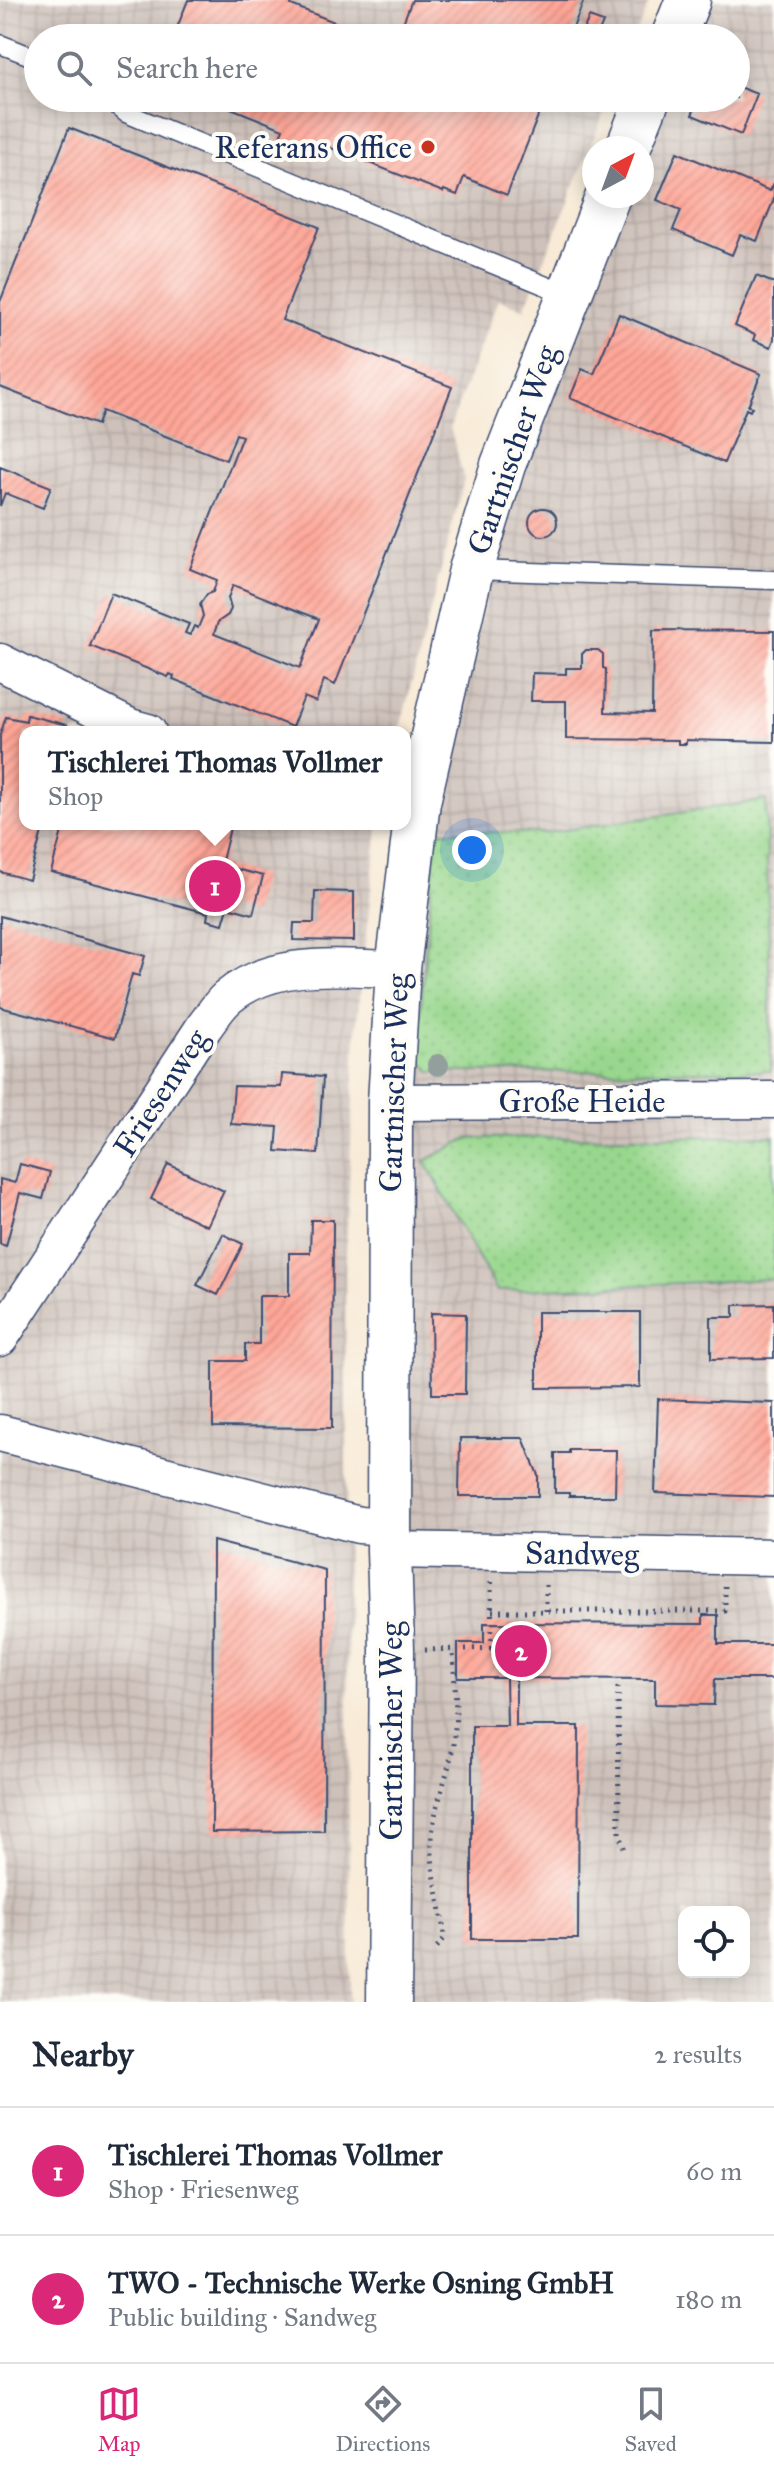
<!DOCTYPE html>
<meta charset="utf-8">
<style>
:root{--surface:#fff;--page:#f2f2f3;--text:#1f2937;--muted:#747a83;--line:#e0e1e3;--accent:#db2777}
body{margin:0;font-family:"IM FELL Great Primer",serif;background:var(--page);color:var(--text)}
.controls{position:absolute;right:24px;bottom:24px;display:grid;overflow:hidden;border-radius:16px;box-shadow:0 4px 20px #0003}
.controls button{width:72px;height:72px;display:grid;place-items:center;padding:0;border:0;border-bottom:2px solid var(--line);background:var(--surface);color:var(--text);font:40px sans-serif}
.compass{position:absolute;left:582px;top:136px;width:72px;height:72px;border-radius:50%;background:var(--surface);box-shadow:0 4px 20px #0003;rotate:41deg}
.you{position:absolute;left:472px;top:850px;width:28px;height:28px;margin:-20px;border:6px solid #fff;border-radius:50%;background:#1a73e8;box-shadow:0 0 0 12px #1a73e833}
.badge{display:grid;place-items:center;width:52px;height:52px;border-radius:50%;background:var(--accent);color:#fff;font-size:26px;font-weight:700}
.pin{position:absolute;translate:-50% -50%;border:4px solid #fff;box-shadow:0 2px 8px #0006}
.popup{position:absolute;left:19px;top:726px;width:392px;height:104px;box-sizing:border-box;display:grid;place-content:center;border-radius:16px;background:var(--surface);filter:drop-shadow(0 2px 6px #0005);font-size:26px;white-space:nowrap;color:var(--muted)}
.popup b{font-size:30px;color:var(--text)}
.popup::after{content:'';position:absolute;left:50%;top:100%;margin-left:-16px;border:16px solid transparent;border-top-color:var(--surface)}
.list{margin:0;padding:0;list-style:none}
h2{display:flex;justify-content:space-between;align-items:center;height:104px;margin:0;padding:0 32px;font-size:34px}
h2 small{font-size:26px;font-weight:400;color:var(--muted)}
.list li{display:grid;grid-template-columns:52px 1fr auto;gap:24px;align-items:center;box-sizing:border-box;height:128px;padding:0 32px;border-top:2px solid var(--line)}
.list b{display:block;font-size:30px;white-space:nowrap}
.list p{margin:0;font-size:26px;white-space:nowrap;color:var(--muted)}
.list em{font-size:26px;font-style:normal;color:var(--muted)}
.icon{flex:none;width:44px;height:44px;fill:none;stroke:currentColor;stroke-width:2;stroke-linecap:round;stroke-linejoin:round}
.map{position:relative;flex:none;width:774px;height:2002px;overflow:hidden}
.search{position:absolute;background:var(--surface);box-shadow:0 4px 20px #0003;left:24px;right:24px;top:24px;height:88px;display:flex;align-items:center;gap:20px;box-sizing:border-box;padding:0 28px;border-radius:44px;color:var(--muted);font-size:30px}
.sheet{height:360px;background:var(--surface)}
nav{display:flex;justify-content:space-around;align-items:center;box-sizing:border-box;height:112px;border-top:2px solid var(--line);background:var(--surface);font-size:22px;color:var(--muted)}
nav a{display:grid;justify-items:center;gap:4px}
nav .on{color:var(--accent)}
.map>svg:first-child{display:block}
.industrial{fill:url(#industrial-grid);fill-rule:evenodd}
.park{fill:url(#park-dots);stroke:#5a8376;stroke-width:2}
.building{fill:url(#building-hatch);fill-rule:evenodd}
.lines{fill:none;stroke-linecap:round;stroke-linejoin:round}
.lane-casing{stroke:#3c4b70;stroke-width:21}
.street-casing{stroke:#3c4b70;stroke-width:39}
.secondary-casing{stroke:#3c4b70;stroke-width:47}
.path{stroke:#3c4b70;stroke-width:5;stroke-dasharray:2 6;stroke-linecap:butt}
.lane{stroke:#fff;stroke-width:18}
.street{stroke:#fff;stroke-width:36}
.secondary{stroke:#fff;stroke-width:44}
.tree{fill:#939f9c}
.poi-dot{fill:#c8321e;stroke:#fdfcf7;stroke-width:3}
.labels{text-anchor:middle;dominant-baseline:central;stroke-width:8;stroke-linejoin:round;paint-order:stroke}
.poi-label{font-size:32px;fill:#1b2f5e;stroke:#fdfcf7;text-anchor:end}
.street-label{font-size:32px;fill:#1b2f5e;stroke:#fdfcf7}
</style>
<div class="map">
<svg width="774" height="2002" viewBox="0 0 774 2002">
<defs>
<pattern id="industrial-grid" width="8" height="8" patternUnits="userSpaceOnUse" patternTransform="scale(2)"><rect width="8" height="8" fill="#cec1ba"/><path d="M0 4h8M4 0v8" fill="none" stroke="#b0a6a2"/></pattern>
<pattern id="park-dots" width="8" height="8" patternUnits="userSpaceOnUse" patternTransform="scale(2)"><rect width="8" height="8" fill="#98d78d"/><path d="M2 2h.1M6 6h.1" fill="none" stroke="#82b97c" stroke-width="1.8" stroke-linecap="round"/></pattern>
<pattern id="building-hatch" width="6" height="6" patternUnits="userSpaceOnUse" patternTransform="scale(2)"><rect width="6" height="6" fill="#fea697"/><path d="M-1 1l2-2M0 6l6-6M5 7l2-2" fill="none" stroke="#d98f85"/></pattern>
</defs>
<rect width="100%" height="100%" fill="#fdfcf7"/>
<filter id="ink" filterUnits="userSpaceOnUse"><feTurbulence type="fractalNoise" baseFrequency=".0125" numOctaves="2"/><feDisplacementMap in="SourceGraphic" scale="16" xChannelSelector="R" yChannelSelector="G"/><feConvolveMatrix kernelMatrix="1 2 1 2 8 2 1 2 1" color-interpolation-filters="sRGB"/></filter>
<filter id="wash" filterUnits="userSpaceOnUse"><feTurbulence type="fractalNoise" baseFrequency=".006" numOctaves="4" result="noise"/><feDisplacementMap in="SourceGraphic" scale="32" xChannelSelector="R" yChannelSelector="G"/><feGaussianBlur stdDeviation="1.8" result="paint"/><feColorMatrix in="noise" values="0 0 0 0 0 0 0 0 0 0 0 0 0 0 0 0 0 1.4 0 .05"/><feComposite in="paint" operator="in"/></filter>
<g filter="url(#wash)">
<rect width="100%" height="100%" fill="#f8ead6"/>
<path class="industrial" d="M0,0h650l-16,38h-596v60h572l-86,211 -26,-10 -48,128 14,52 -65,253h-374v92h353l-22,206 -11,245 5,727h-350z
M706,0h68v2002h-366l-2,-610 7,-337 19,-221 55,-244 36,-126 105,-268h14v-37l24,-61h70v-60h-46zM684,1912h60v60h-60z"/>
<path class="park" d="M766,800l5,271 -340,1 -14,-18 19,-223 109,2z
M774,1136v143l-277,12 -72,-130 43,-23z"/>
<g id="blocks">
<path class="building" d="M188,0h105l-2,5 84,33h-202z
M412,0h172l-15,38h-172z
M589,17l14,5 -6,15 -14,-6z
M736,86l21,8 -16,41 -49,-20 7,-17h37z
M206,98h339l-38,97 -43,-18 -7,18 -13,-5 -1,2 -127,-50 -6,16 -37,-5 10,-24z
M69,128l250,99 -37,93 170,67 -117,298 -11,-5 -8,22 -12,-5 -12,30 -119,-48 1,-3 -4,-2 -2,3 -78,-31 21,-53 78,31 -4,9 5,2 4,-9 4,2 5,-12 -3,-12 7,-10 6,-2 4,-12 -27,-11 52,-133 -6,-2 -10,26 -124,-49 -5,14 -97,-38v-85zM233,585l86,34 -19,49 -86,-34 4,-12 10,-7 3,-6 -3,-11z
M677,152l93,39 4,-8v16l-17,42 -17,-6 -8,20 -59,-25 8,-20 -24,-10z
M756,276l18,7v56l-3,8 -18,-7 2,-5 -20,-9z
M619,314l142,60 -13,32 4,1 -2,4 -4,-2 -22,54 -154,-65 12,-29 12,5z
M0,467l51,20 -8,21 -38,-15 -5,13z
M529 522a14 14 0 1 1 28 0a14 14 0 1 1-28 0Z
M653,630l121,1v111l-88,-2v4h-8v-4l-112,-1v-38h-35l1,-28 34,1v-6h16v-14l4,-4h12l5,4v14l3,1 -1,43 47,1z
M27,715l40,10 -2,7h-40v92h19l-15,56 -29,-8v-137l6,-18 20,4z
M64,824h167l-10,41 42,11 -10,38 -25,-7 -5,17 -16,-4 1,-7 -157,-41z
M315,891l39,1v49l-61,-1 1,-17h20z
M0,916l145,40 -6,20 -7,-2 -17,64 -115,-31z
M282,1074l41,3 -5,77 -42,-3 2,-24 -47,-3 3,-38 47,1z
M20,1164l30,8 -7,27 -23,-6 -14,53 -6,-2v-65l15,4z
M168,1164l56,27 -17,35 -56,-27z
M311,1220h22l-1,208 -119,-1v-66h32v-17h14v-48h30v-43h21z
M223,1234l20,10 -25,51 -21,-10z
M774,1304v54l-63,1v-42h23v-12z
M537,1312h103v75l-103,1z
M431,1313l35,1 -1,80h-33z
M658,1399l116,4v94l-119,-4z
M460,1438h63l15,37v21h-79z
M569,1450h47l-1,46h-46v-3h-14v-40h14z
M213,1541l112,29 -1,261 -112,1z
M703,1615h15v29h56v35h-59l-1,26 -59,-1v-25l-139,-1v48h63l-1,213h-106v-213h35l-1,-48h-48v-35h26v-20l219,1z"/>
</g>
</g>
<g filter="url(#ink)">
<use href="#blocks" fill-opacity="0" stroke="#3c4b70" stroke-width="2"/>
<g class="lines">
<defs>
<path id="lane" d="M0,44l38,15
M108,98l18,15 442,182
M471,570l303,10"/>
<path id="street" d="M0,662l130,65 18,5
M390,1102l384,-2
M0,1338l204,-311c7,-9 14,-21 23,-29 47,-40 114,-30 171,-29
M0,1433l359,92 30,2
M389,1550l385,7"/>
<path id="secondary" d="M673,38l15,-38
M628,148l20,-50
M389,2002l3,-352 -3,-100 1,-448 8,-133 20,-167 53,-232 32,-105 105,-269"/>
</defs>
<use href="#lane" class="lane-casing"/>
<use href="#street" class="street-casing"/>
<use href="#secondary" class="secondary-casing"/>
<path class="path" d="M491,1582l1,67
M492,1611h233v-26
M546,1611v-29
M425,1650l79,-2
M618,1687l1,146 5,15
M437,1947l7,-8c-1,-34 -14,-65 -12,-99 1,-35 19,-68 22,-103 4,-28 0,-59 -1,-87"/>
<use href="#lane" class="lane"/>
<use href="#street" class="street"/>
<use href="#secondary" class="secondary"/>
</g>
<circle class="tree" cx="438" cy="1065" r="11"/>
</g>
<circle class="poi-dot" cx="428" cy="147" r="8"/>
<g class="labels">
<g class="poi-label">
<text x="412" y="147">Referans Office</text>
</g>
<g class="street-label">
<text transform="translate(513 450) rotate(-71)">Gartnischer Weg</text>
<text transform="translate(394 1083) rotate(-88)">Gartnischer Weg</text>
<text transform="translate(161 1093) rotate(-57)">Friesenweg</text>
<text x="582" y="1101">Große Heide</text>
<text transform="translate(582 1554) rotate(1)">Sandweg</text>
<text transform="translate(391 1731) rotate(-90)">Gartnischer Weg</text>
</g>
</g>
</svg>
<div class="controls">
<button><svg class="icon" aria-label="locate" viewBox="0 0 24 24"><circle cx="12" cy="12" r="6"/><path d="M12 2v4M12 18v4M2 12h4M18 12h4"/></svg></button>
</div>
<svg class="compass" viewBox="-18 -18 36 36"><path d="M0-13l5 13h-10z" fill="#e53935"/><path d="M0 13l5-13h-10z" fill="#747a83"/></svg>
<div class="you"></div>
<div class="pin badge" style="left:215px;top:886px">1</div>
<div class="popup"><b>Tischlerei Thomas Vollmer</b>Shop</div>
<div class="pin badge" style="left:521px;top:1651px">2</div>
<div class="search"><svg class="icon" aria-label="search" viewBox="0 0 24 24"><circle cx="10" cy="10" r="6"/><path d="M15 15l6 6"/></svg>Search here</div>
</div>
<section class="sheet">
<h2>Nearby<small>2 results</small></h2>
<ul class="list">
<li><span class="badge">1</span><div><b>Tischlerei Thomas Vollmer</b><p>Shop · Friesenweg</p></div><em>60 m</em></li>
<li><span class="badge">2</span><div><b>TWO - Technische Werke Osning GmbH</b><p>Public building · Sandweg</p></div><em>180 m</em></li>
</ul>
</section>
<nav>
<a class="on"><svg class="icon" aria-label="map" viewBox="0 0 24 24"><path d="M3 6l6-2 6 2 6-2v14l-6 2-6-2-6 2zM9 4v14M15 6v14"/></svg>Map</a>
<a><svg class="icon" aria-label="directions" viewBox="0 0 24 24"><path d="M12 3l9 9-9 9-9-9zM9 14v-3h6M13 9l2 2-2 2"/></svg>Directions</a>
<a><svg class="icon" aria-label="saved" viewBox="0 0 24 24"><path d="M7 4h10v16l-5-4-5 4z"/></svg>Saved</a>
</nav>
